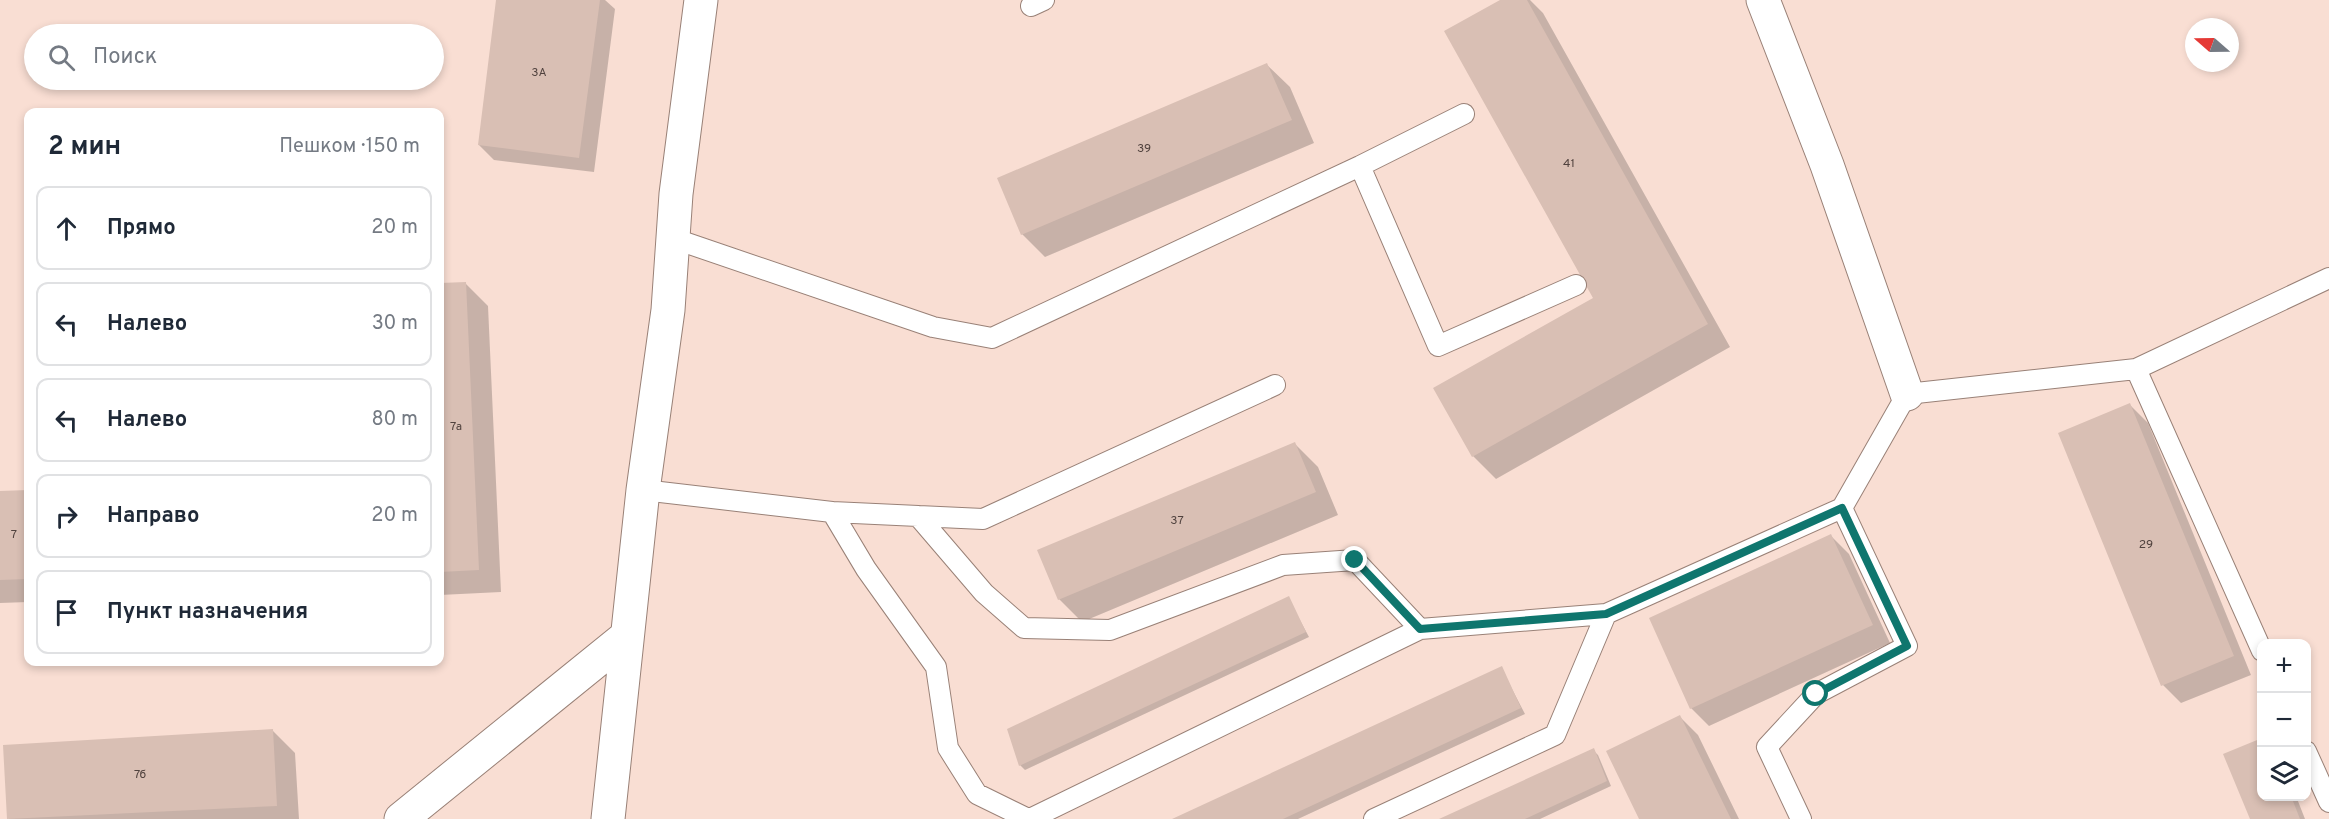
<!DOCTYPE html>
<html lang="ru">
<meta charset="utf-8">
<style>
:root{--surface:#fff;--page:#f6f6f7;--text:#1f2937;--muted:#747a83;--line:#e0e1e3}
body{margin:0;font-family:Overpass,sans-serif;background:var(--page);color:var(--text)}
.controls{position:absolute;right:18px;bottom:18px;display:grid;overflow:hidden;border-radius:12px;box-shadow:0 3px 9px #0003}
.controls button{width:54px;height:54px;display:grid;place-items:center;padding:0;border:0;border-bottom:2px solid var(--line);background:var(--surface);color:var(--text);font:30px sans-serif}
.compass{position:absolute;left:2185px;top:18px;width:54px;height:54px;border-radius:50%;background:var(--surface);box-shadow:0 3px 9px #0003;rotate:290deg}
.stop{position:absolute;width:18px;height:18px;margin:-14px;border:4px solid #0f766e;border-radius:50%;background:#fff}
.stop.end{background:#0f766e;border-color:#fff;box-shadow:0 2px 6px #0008}
.list{margin:0;padding:0;list-style:none}
h2{display:flex;justify-content:space-between;align-items:center;height:78px;margin:0;padding:0 24px;font-size:26px}
h2 small{font-size:20px;font-weight:400;color:var(--muted)}
.list li{display:grid;grid-template-columns:39px 1fr auto;gap:18px;align-items:center;box-sizing:border-box;height:84px;margin:0 12px 12px;padding:0 12px;border:2px solid var(--line);border-radius:12px}
.list b{display:block;font-size:22px;white-space:nowrap}
.list em{font-size:20px;font-style:normal;color:var(--muted)}
.icon{flex:none;width:33px;height:33px;fill:none;stroke:currentColor;stroke-width:2;stroke-linecap:round;stroke-linejoin:round}
.map{position:relative;flex:none;width:2329px;height:819px;overflow:hidden}
.search{position:absolute;background:var(--surface);box-shadow:0 3px 9px #0003;left:24px;top:24px;width:420px;height:66px;display:flex;align-items:center;gap:15px;box-sizing:border-box;padding:0 21px;border-radius:33px;color:var(--muted);font-size:22px}
.panel{position:absolute;background:var(--surface);box-shadow:0 3px 9px #0003;left:24px;top:108px;width:420px;height:558px;border-radius:12px}
.map>svg:first-child{display:block}
.shadow{fill:#0003}
.building{fill:#d9bfb4}
.lines{fill:none;stroke-linecap:round;stroke-linejoin:round}
.lane-casing{stroke:#998177;stroke-width:22}
.street-casing{stroke:#998177;stroke-width:35}
.lane{stroke:#fff;stroke-width:20}
.street{stroke:#fff;stroke-width:33}
.route{stroke:#0f766e;stroke-width:8}
.labels{text-anchor:middle;dominant-baseline:central;stroke-width:4.5;stroke-linejoin:round;paint-order:stroke}
.number-label{font-size:12px;fill:#50423e}
</style>
<div class="map">
<svg width="2329" height="819" viewBox="0 0 2329 819">
<rect width="100%" height="100%" fill="#f9ded3"/>
<path class="shadow" d="M497,0h108l10,9 -21,163 -100,-12 -15,-15z
M1503,0h27l13,13 187,334 -234,132 -23,-23 122,-158z
M1267,65l23,22 24,56 -269,114 -23,-23z
M465,283l23,23 13,286 -61,3v-311z
M2130,405l18,18 103,252 -70,28 -18,-18z
M1295,444l23,23 20,48 -256,107 -23,-23z
M28,491v111l-28,1v-110z
M1831,536l18,18 41,89 -181,83 -18,-18z
M1288,598l21,39 -284,133 -5,-5z
M1501,668l24,46 -227,105h-122z
M1680,717l18,18 41,84h-98z
M272,730l23,23 4,66h-290l-5,-73z
M1593,750l5,5 13,31 -71,33h-97z
M2262,796h34l9,23h-53z"/>
<path class="building" d="M496,0h104l-21,158 -101,-13z
M1500,0h27l181,324 -236,133 -39,-69 160,-90 -149,-267z
M1267,63l25,57 -271,115 -24,-57z
M466,282l13,288 -39,2v-289z
M2130,403l104,253 -73,30 -103,-253z
M1295,442l21,50 -258,108 -21,-50z
M28,490v89l-28,1v-89z
M1831,534l42,91 -183,84 -41,-91z
M1289,596l17,36 -287,134 -12,-37z
M1502,666l19,42 -238,111h-111z
M1680,715l51,104h-92l-33,-68z
M273,729l4,77 -270,13 -4,-74z
M2262,738v58h29l9,23h-50l-27,-65z
M1594,748l13,33 -82,38h-86z"/>
<g class="lines">
<defs>
<path id="lane" d="M1031,6l13,-6
M1360,166l78,180 138,-61
M675,239l258,88 59,11 368,-172 104,-52
M2136,369l193,-91
M643,490l189,22 34,57 70,98 12,81 29,46 51,25
M832,512l151,7 292,-134
M918,516l66,77 40,35 86,2 173,-65 72,-5 65,69
M2306,751l23,51
M1030,819l390,-190 186,-15 236,-106
M1374,819l181,-84 51,-121
M1801,819l-34,-72 49,-53 91,-48 -65,-138 65,-114 229,-25 126,282"/>
<path id="street" d="M1763,0l64,165 80,229
M401,819l226,-183
M608,819l35,-329 25,-180 8,-116 25,-194"/>
</defs>
<use href="#lane" class="lane-casing"/>
<use href="#street" class="street-casing"/>
<use href="#lane" class="lane"/>
<use href="#street" class="street"/>
</g>
<g class="lines">
<path class="route" d="M1355,560l65,69 186,-15 236,-106 65,138 -91,48"/>
</g>
<g class="labels">
<g class="number-label">
<text x="539" y="73">3А</text>
<text x="1144" y="149">39</text>
<text x="1569" y="164">41</text>
<text x="456" y="427">7а</text>
<text x="1177" y="521">37</text>
<text x="14" y="535">7</text>
<text x="2146" y="545">29</text>
<text x="140" y="775">7б</text>
</g>
</g>
</svg>
<div class="controls">
<button>+</button>
<button>−</button>
<button><svg class="icon" aria-label="layers" viewBox="0 0 24 24"><path d="M12 4l9 5-9 5-9-5zM3 14l9 5 9-5"/></svg></button>
</div>
<svg class="compass" viewBox="-18 -18 36 36"><path d="M0-13l5 13h-10z" fill="#e53935"/><path d="M0 13l5-13h-10z" fill="#747a83"/></svg>
<div class="stop" style="left:1816px;top:694px"></div>
<div class="stop end" style="left:1355px;top:560px"></div>
<div class="search"><svg class="icon" aria-label="search" viewBox="0 0 24 24"><circle cx="10" cy="10" r="6"/><path d="M15 15l6 6"/></svg>Поиск</div>
<section class="panel">
<h2>2 мин<small>Пешком · 150 m</small></h2>
<ul class="list">
<li><svg class="icon" aria-label="ahead" viewBox="0 0 24 24"><path d="M12 20V5M6 11l6-6 6 6"/></svg><div><b>Прямо</b></div><em>20 m</em></li>
<li><svg class="icon" aria-label="left" viewBox="0 0 24 24"><path d="M17 20v-9H6M10 6l-5 5 5 5"/></svg><div><b>Налево</b></div><em>30 m</em></li>
<li><svg class="icon" aria-label="left" viewBox="0 0 24 24"><path d="M17 20v-9H6M10 6l-5 5 5 5"/></svg><div><b>Налево</b></div><em>80 m</em></li>
<li><svg class="icon" aria-label="right" viewBox="0 0 24 24"><path d="M7 20v-9h11M14 6l5 5-5 5"/></svg><div><b>Направо</b></div><em>20 m</em></li>
<li><svg class="icon" aria-label="arrive" viewBox="0 0 24 24"><path d="M6 21V4h12l-3 4 3 4H6"/></svg><div><b>Пункт назначения</b></div></li>
</ul>
</section>
</div>
